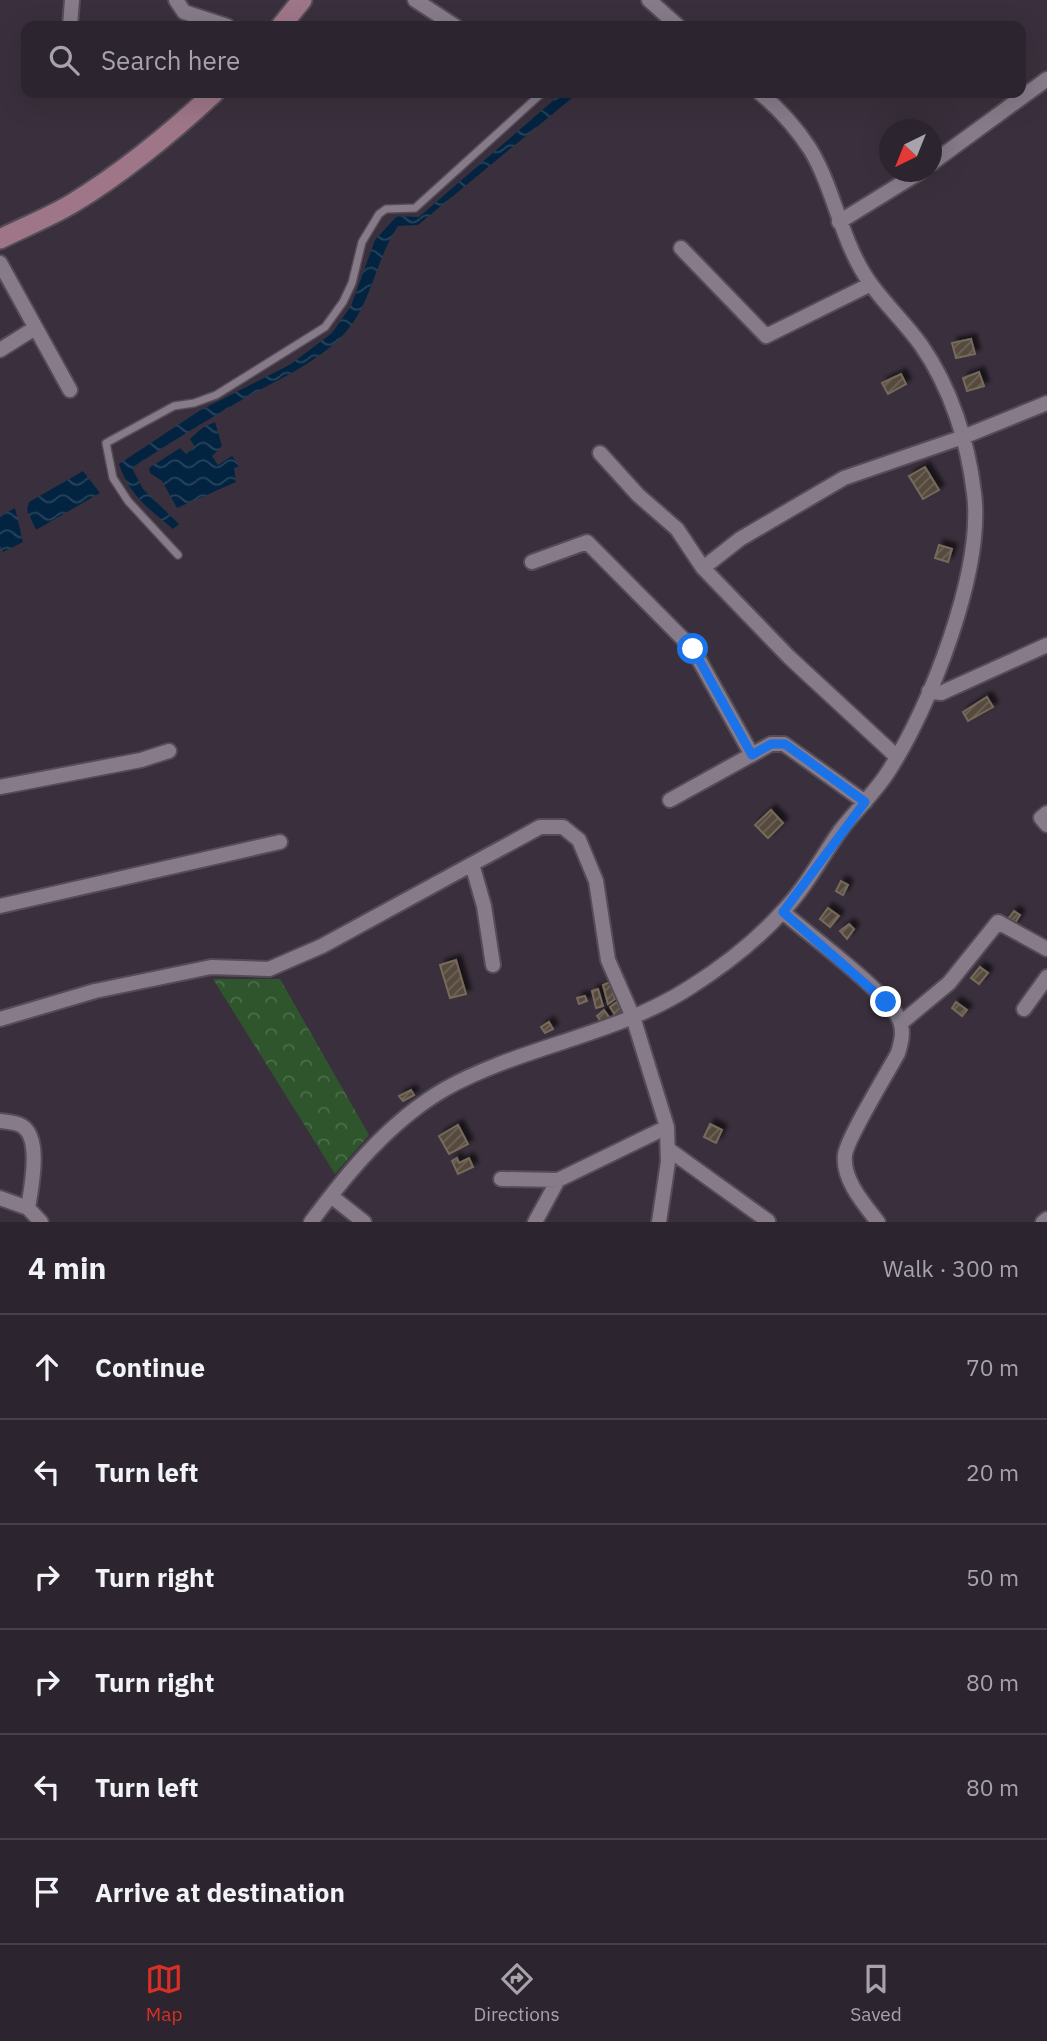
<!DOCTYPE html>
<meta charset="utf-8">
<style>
:root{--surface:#2c242e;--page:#38303a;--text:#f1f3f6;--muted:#a6a4aa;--line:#48414a;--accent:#d93025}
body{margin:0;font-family:"IBM Plex Sans",sans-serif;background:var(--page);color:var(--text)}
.compass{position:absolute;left:879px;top:119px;width:63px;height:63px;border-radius:50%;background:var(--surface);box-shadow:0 7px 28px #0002;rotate:223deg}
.stop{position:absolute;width:21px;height:21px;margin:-16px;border:5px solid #1a73e8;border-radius:50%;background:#fff}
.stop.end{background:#1a73e8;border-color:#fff;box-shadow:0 2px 7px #0008}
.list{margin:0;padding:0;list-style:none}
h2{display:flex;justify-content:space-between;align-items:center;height:91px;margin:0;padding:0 28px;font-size:30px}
h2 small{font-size:23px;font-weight:400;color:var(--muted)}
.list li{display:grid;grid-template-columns:46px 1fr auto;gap:21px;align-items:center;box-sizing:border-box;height:105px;padding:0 28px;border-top:2px solid var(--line)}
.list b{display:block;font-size:26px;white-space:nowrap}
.list em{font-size:23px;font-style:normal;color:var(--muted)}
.icon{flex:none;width:38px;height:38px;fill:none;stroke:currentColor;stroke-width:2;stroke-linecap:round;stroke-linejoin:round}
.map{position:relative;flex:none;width:1047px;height:1222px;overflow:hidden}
.search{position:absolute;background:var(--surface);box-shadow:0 7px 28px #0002;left:21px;right:21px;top:21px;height:77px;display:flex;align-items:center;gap:18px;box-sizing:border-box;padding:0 24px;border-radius:14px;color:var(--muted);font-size:26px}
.sheet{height:721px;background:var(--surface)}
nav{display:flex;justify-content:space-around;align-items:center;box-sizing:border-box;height:98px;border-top:2px solid var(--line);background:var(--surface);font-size:19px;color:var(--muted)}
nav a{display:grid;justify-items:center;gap:4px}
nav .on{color:var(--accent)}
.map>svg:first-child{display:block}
.forest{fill:url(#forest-crowns)}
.water{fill:url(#water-waves)}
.building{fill:url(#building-hatch);stroke:#766a5b;stroke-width:2;filter:url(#shadow)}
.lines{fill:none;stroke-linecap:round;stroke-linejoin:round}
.lane-casing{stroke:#544c57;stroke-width:10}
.street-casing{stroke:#544c57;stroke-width:18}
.secondary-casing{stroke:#544c57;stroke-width:23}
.lane{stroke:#877b8a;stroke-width:7}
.street{stroke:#877b8a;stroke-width:14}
.secondary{stroke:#9e7688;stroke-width:19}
.route{stroke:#1a73e8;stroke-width:9}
</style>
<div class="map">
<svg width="1047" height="1222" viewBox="0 0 1047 1222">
<defs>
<pattern id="forest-crowns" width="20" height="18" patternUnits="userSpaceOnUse" patternTransform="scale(1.75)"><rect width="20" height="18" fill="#2e552c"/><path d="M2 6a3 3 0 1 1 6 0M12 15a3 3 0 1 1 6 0" fill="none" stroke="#4c6d4b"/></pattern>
<pattern id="water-waves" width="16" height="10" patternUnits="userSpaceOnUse" patternTransform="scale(1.75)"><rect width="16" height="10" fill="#032441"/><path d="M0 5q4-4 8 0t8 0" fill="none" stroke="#28445c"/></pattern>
<pattern id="building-hatch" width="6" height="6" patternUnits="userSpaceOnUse" patternTransform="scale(1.75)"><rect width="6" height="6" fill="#564a3c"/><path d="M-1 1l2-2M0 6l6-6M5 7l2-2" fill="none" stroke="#6e6458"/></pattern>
<filter id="shadow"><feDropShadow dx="5" dy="-5" stdDeviation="2" flood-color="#0009"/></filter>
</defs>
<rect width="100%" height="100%" fill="#3a303d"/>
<path class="forest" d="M213,979h67l89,156 -34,39z"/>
<path class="water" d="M562,93h16l-160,132 -20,1c-23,34 -26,78 -54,108 -27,29 -65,45 -99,64 -38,22 -76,45 -113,70l11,21 36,35 -6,5c-24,-20 -45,-35 -54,-65l80,-53 92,-47 41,-31 19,-27 24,-66 22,-24 22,1z
M215,422l7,24 -10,10 6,9 14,-9 8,10 -6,2 2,14 -59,26 -15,-27 -12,-8 -1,-5 31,-20 6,6 9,-7 -5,-8 12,-11z
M83,471l17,22 -64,37 -9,-20 2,-8z
M15,508l8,34 -20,10 -3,-6v-30z"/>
<path class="building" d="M971,339l4,15 -19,4 -4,-15z
M979,372l5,14 -17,5 -4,-13z
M901,374l5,10 -18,10 -6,-11z
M925,467l14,23 -16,9 -14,-23z
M939,545l13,4 -4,13 -13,-4z
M987,697l6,10 -25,14 -5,-9z
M771,810l12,13 -15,15 -13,-13z
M841,881l7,4 -5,10 -7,-4z
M828,908l11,8 -9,11 -10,-8z
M1014,911l6,4 -7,11 -7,-4z
M849,924l5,5 -7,10 -7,-8z
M456,960l10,34 -16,4 -10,-33z
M980,967l8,6 -9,11 -8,-6z
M610,982l5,17 -7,5 -5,-19z
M598,989l5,17 -7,2 -4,-17z
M585,996l2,5 -8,3 -2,-6z
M617,1002l7,13 -7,3 -7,-11z
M956,1002l11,8 -5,6 -10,-8z
M604,1010l5,7 -7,6 -5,-7z
M549,1022l4,7 -8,4 -4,-6z
M411,1090l3,5 -11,6 -4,-5z
M710,1124l12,6 -6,13 -12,-6z
M458,1125l10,19 -19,10 -10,-18z
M457,1158l2,5 10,-5 4,9 -15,7 -6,-13z"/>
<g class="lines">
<defs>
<path id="lane" d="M178,555l-50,-54 -15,-23 -7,-35 68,-37 20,-3 22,-8 109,-68 18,-25 9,-19 10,-41 17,-28 7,-5 29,-1 127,-115"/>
<path id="street" d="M176,0l8,12 43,14
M415,0l40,26
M649,0l29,26
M70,26l2,-26
M932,163l115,-84
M839,222l81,-50
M681,248l85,88 105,-52
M0,263l70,127
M0,350l35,-22
M600,453l38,42 39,34 26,39 86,89 108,100
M532,562l55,-20 106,107 59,106
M703,568l37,-29 104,-61 119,-41 84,-34
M929,691l12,2 106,-48
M0,787l141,-27 28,-9
M670,800l101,-56h13l81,58
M1047,813l-6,5 6,7
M472,864l12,42 9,59
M0,906l280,-64
M783,912c25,22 107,82 117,109 4,11 1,22 -2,32 -10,19 -51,85 -53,102 -3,24 19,49 33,67
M1024,1009l23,-32
M0,1019l95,-28 116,-24 58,2 53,-23 218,-119h23l16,13 17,41 12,79 25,57 34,110 1,35 -9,60
M901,1023l48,-40 49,-61 49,27
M0,1121c7,1 16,1 22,5 20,12 9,63 6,82
M668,1149l100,72
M501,1179l57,1 109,-53
M331,1196l33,26
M0,1198l28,10 13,14
M311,1222c37,-50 79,-101 134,-133 77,-43 169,-53 244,-101 35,-22 67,-47 94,-77 23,-24 38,-53 57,-80 15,-20 34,-37 48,-59 42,-64 96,-202 86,-279 -6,-51 -23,-105 -53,-148 -15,-21 -33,-38 -48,-58 -32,-42 -37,-95 -63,-138 -13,-20 -32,-41 -50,-56
M535,1222l23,-42
M1043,1222l4,-3"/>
<path id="secondary" d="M281,26l21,-26
M0,239c24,-12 50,-22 73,-36 51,-31 98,-70 141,-110"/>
</defs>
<use href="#lane" class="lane-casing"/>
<use href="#street" class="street-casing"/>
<use href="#secondary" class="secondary-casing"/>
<use href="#lane" class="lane"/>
<use href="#street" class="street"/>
<use href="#secondary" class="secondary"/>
</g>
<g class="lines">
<path class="route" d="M693,649l59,106 19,-11h14l80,58 -82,110 103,90"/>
</g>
</svg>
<svg class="compass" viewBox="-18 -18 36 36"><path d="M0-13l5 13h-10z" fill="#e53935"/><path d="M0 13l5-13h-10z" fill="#a6a4aa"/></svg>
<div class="stop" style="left:693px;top:649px"></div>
<div class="stop end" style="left:886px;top:1002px"></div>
<div class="search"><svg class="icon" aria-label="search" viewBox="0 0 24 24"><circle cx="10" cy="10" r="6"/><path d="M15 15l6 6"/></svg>Search here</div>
</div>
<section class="sheet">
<h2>4 min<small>Walk · 300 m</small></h2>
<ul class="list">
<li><svg class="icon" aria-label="ahead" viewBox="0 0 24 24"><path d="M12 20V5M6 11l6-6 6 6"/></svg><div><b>Continue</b></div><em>70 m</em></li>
<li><svg class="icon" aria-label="left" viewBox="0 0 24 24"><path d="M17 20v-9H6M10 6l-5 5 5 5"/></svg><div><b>Turn left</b></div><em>20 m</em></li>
<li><svg class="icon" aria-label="right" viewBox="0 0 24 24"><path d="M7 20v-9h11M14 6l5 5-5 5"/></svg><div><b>Turn right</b></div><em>50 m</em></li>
<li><svg class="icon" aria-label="right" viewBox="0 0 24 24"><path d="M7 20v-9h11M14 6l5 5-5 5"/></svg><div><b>Turn right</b></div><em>80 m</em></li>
<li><svg class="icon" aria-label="left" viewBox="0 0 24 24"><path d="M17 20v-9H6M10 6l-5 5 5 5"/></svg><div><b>Turn left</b></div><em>80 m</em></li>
<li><svg class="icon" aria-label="arrive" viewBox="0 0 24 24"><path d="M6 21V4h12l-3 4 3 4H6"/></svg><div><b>Arrive at destination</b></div></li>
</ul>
</section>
<nav>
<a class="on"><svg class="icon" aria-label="map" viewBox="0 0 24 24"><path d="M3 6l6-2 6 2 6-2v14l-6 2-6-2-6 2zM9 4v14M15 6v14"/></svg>Map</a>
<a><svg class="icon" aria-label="directions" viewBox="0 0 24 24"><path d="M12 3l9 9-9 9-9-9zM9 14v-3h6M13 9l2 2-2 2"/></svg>Directions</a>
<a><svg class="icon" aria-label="saved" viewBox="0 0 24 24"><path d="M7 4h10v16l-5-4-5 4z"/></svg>Saved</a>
</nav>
